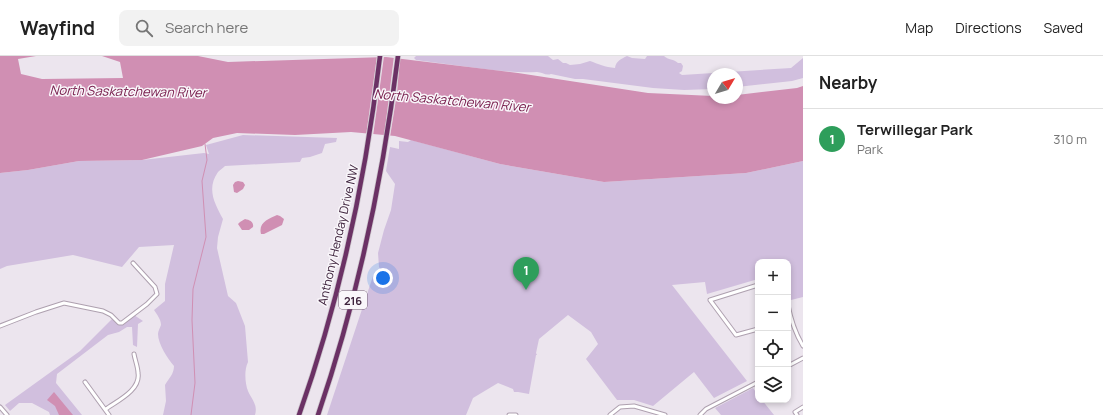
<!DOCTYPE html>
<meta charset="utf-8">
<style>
:root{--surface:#fff;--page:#f2f2f2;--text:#222;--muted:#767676;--line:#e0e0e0;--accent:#b45309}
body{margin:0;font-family:Manrope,sans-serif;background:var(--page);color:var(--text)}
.controls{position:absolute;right:12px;bottom:12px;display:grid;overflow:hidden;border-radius:8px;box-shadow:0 2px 6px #0003}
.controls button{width:36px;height:36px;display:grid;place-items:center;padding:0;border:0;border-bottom:1px solid var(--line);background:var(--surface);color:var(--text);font:20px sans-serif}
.compass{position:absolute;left:707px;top:12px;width:36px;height:36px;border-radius:50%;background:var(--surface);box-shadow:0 2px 6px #0003;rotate:52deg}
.you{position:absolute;left:383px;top:222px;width:14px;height:14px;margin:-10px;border:3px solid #fff;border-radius:50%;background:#1a73e8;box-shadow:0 0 0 6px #1a73e833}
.badge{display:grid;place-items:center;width:26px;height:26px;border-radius:50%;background:var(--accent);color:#fff;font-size:13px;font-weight:700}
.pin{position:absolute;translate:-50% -33px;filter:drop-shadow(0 1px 2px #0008)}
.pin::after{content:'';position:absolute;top:21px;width:14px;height:12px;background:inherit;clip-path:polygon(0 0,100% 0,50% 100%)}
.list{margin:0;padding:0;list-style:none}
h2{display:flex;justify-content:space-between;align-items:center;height:52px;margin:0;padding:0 16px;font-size:17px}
h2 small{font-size:13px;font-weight:400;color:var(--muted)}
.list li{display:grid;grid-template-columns:26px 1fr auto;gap:12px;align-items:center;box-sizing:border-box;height:60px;padding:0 16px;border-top:1px solid var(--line)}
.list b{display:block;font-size:15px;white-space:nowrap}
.list p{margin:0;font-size:13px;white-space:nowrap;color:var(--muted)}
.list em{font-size:13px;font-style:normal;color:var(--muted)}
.icon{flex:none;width:22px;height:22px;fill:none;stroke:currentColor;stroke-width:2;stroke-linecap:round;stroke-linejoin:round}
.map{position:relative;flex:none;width:803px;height:359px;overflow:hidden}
header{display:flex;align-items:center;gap:24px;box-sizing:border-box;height:56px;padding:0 20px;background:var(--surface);border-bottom:1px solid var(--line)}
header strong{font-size:19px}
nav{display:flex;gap:22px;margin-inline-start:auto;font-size:14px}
.search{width:280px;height:36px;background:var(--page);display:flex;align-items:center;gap:10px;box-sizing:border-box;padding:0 14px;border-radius:8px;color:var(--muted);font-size:15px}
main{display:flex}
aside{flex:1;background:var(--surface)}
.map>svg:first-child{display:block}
.green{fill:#d1bfde}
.water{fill:#d08fb3}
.pier{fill:#ece5ee}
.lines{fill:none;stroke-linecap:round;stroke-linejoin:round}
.stream{stroke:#d08fb3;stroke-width:1}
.minor-casing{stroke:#aea0af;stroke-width:5}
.highway-casing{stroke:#c9c2c9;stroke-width:6}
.minor{stroke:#fff;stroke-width:3}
.highway{stroke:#6b3165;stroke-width:4.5}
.labels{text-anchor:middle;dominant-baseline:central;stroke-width:3;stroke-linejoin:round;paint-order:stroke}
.shield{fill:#f9f6fa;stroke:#776376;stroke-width:1}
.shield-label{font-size:11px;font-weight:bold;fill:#3f243e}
.street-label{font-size:12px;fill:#3f243e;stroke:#f9f6fa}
.water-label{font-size:13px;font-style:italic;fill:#7a204f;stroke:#f9f6fa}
</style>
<header>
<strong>Wayfind</strong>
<div class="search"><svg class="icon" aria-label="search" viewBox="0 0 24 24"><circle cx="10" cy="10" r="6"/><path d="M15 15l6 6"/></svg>Search here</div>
<nav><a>Map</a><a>Directions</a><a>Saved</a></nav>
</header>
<main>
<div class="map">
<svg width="803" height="359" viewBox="0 0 803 359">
<rect width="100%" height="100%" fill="#ece5ee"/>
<path class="green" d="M416,0h132l5,4 5,-1 5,4h3l4,2 10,-1 10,-3c8,3 15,6 25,7 1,-7 6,-9 12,-12l5,2 13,1 2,-3h17c4,4 10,3 14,7h3l2,3 -1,5 -3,2 3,2 109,-7 12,-10v20l-11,3 -55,6v-13h-24v15l-29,1 -31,-2 -70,-9h-8l-24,-5c-5,2 -9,-2 -14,-2 -18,1 -36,-1 -53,-3 -23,-3 -46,-6 -68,-9l-2,-2z
M243,79l94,3 -1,4 -11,2 -3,9 -12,4 -8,1 -2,4 -75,4c-2,2 -5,4 -7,6 -12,17 -3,32 5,47l-5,18 -1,11 11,48 8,7 9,23 3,36c-4,8 -3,21 0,29 4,9 10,14 7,24h-92l3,-14 -1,-16c4,-7 9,-11 9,-19 -6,-7 -16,-22 -16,-32 0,-3 2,-6 3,-9 0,-6 -4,-10 -7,-15l11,-9v-17l9,-39 -35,2 -17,20 -49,-12 -66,11 -7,3v-96l28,-3 51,-9 63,-1 62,-7 5,1 -3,-9z
M411,84l89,24 104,18 142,-9 57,-12v136l-12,3 -3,-38h-30v17l-51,15 -2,-12 -33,3 75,96 -33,17 -20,-26 -41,34 -19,-6h-17l-31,-41 12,-15 -7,-12 -23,-17 -29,24 -3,14 1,2h-1l-7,39 -11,-2h-4l-1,-3 -15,-6 -25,15 -7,17h-139l46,-139 11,9 1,-6 -6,-12 -1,-14 6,-23 7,-20 4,-26 -9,-13 4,-24 9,2v-8l9,1z
M134,259l9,6 -5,3 -1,23 -4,-2 -1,-18h-5l-8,5 -11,3 -51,39 -1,9 26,32h-32l-1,-3 -17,-9h-13l-9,8 -5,-6 75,-54 32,-32 6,5h5z
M753,332l5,7v5h4l12,15h-53l-6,-7z"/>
<path class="water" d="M0,0h36l-18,3 3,15 21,5 81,-1 -3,-16 -18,-6h96l30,6 158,-5 132,16 130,20 65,3v2h24v-3l60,-7 6,-2v75l-57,12 -142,9 -104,-18 -105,-28 -44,-4 -56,3 -58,-2 -24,5 -11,8 -60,14 -63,1 -51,9 -28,3z
M238,125l5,1 2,3 -2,4 -6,4 -3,-1 -1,-7 2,-3z
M277,159l3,1 4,3 -2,6 -18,9h-3c-3,-12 8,-15 16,-19z
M245,163c5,1 9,3 8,8l-4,3h-7l-4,-6 2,-2z
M54,336l19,23h-14l-4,-9 -8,-6z"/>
<path class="pier" d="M377,0h7l-5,37 -6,43h-7z
M394,0l6,1 -3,36 -7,44h-6z"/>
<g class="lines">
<path class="stream" d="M191,359l4,-32 -3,-63 1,-31 13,-52 -4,-56 5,-21 -2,-16"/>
<defs>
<path id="minor" d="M758,229l-48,15 26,35 22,-6
M788,249c3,15 7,28 15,41
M0,270l36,-14 28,-9 39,8 8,4 8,8h3l25,-19 10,-10 -2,-7 -22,-24
M788,310l15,-8
M85,326l24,33
M0,351l7,8
M106,353c11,-8 35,-19 32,-36 0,-6 -3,-13 -4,-19
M509,359h7
M610,359l10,-8 14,-1 31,9
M700,359l6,-6 52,-27
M797,359l-2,-3 8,-5"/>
<path id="highway" d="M299,359c41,-116 67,-237 81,-359
M318,359c40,-117 65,-237 80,-359"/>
</defs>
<use href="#minor" class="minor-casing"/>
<use href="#highway" class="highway-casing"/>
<use href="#minor" class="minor"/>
<use href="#highway" class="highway"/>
</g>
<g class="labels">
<rect class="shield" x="339" y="235" width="28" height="18" rx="3"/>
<g class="shield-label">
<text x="353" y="244">216</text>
</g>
<g class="street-label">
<text transform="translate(338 179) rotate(-77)">Anthony Henday Drive NW</text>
</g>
<g class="water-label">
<text transform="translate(128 35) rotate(1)">North Saskatchewan River</text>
<text transform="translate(452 44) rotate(5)">North Saskatchewan River</text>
</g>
</g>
</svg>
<div class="controls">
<button>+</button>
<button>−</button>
<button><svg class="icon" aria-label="locate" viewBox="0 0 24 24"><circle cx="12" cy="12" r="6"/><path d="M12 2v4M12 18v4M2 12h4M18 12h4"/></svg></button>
<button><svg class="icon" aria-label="layers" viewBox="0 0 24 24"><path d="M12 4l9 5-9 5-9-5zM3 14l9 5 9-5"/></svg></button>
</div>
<svg class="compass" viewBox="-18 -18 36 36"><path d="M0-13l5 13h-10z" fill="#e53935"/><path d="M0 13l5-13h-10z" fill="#767676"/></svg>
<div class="you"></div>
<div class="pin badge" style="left:526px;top:234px;background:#2e9e5b">1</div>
</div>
<aside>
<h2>Nearby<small></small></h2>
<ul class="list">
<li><span class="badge" style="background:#2e9e5b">1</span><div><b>Terwillegar Park</b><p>Park</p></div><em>310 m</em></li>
</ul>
</aside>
</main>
